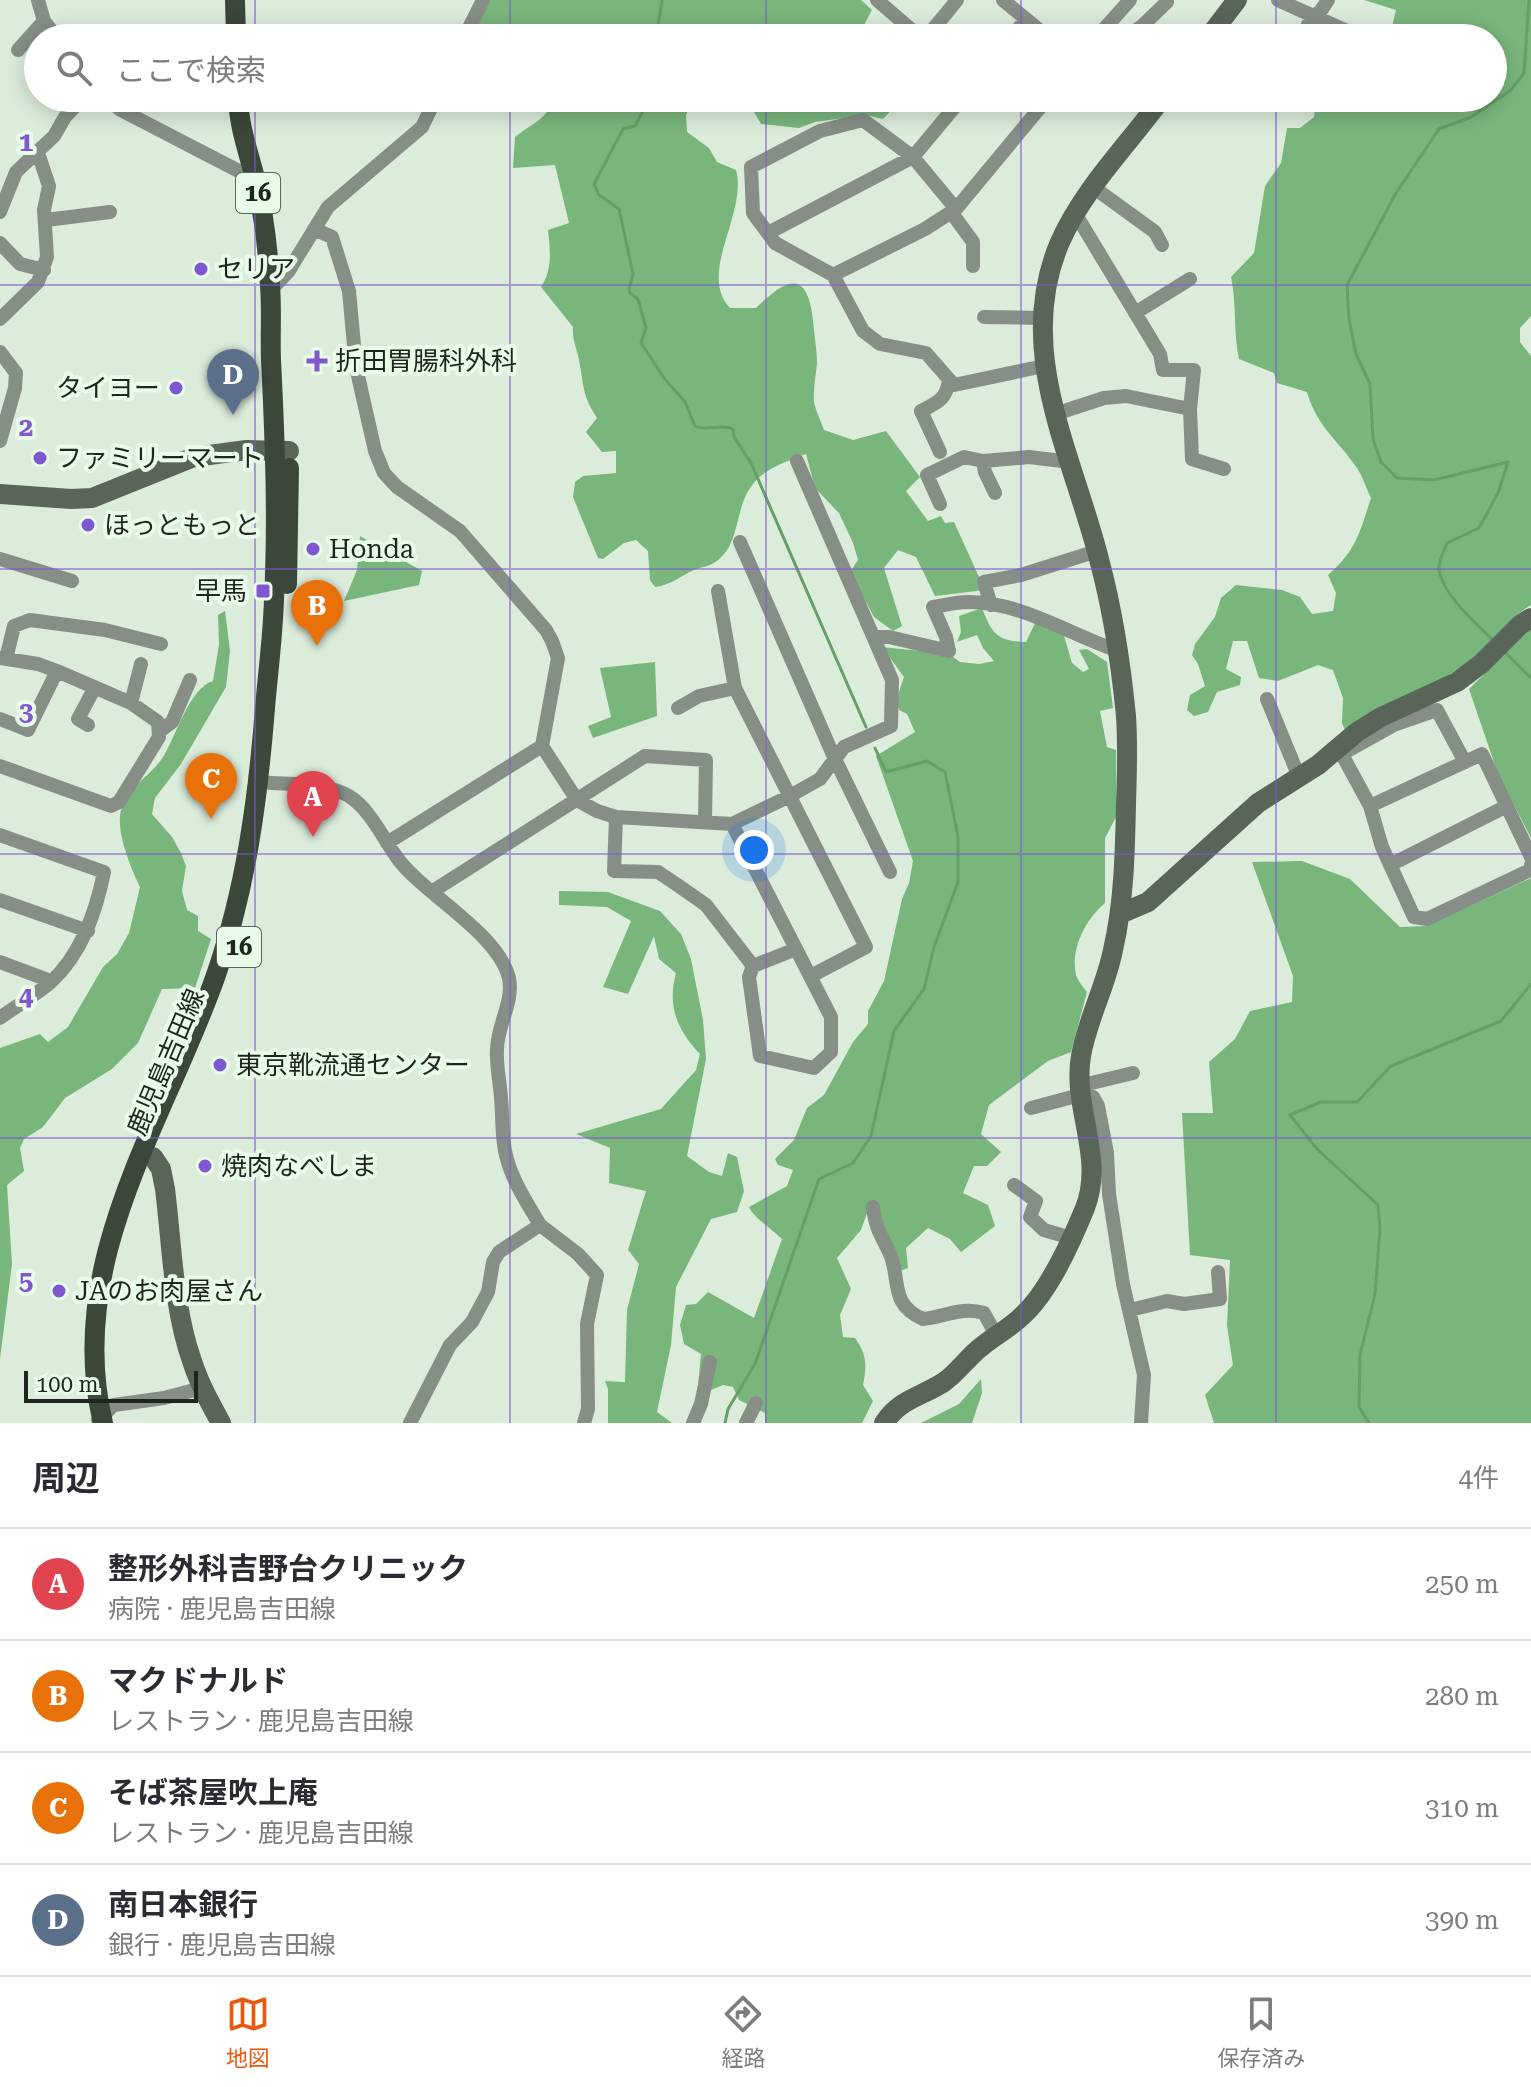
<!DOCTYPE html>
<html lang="ja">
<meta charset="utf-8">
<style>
:root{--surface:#fff;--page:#f2f2f3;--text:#2b2b33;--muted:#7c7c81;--line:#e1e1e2;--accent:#ea580c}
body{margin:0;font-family:"Roboto Serif","Noto Sans JP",serif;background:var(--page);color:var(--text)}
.scale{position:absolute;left:24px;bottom:20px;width:174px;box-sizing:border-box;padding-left:8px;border:4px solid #1e251e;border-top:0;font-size:22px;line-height:28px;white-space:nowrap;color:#1e251e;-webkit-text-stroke:6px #e8fae8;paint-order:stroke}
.you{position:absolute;left:754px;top:850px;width:28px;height:28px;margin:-20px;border:6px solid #fff;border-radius:50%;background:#1a73e8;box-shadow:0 0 0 12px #1a73e833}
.badge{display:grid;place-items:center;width:52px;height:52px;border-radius:50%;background:var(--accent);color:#fff;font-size:26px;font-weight:700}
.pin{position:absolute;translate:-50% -66px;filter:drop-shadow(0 2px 4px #0008)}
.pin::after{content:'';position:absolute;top:42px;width:28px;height:24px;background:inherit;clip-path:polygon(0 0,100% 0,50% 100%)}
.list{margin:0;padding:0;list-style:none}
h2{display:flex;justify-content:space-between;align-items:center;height:104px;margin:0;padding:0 32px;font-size:34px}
h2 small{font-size:26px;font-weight:400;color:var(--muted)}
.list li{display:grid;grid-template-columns:52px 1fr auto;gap:24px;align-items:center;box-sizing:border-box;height:112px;padding:0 32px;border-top:2px solid var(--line)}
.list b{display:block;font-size:30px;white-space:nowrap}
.list p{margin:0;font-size:26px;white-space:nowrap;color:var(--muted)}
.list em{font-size:26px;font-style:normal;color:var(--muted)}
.icon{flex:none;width:44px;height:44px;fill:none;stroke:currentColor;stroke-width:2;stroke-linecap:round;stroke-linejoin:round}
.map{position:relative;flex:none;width:1531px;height:1423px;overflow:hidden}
.search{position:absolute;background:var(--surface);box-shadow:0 4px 20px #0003;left:24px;right:24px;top:24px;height:88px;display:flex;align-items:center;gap:20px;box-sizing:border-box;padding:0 28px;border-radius:44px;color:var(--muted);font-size:30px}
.sheet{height:552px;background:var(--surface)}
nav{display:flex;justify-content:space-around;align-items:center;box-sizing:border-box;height:112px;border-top:2px solid var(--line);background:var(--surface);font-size:22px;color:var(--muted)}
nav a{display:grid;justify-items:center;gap:4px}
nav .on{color:var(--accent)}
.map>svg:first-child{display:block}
.forest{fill:#79b67c}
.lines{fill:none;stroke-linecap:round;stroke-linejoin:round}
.stream{stroke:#64a066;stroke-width:3}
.street{stroke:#878e87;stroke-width:14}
.secondary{stroke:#5a655a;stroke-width:20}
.primary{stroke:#3b473b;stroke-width:20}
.grid{fill:none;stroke:#8057d1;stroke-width:2;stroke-opacity:0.55}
.poi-dot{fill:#8057d1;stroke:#e8fae8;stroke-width:3}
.labels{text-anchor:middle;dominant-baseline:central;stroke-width:8;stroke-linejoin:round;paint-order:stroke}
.shield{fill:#e8fae8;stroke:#5b655b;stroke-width:2}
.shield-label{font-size:24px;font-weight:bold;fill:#1e251e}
.poi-label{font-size:26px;fill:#1e251e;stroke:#e8fae8;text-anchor:start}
.street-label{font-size:26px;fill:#1e251e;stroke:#e8fae8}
.grid-label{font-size:26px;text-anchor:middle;font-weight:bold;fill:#8057d1;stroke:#e8fae8;stroke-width:8;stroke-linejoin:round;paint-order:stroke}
</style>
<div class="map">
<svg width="1531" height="1423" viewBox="0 0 1531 1423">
<rect width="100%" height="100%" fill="#dbecdb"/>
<path class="forest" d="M489,0h372l11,10 -15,28h-344l-19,-5 -3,5h-19z
M1364,0h167v316l-11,12v14l11,14v249c-24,14 -37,40 -60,56 -39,26 -83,47 -126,69l-3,-7 1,-25 -10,-28 -15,-5 -40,16 -19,-3 -12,-37h-14l-7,28 15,8 -1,8 -23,7 -9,20 -14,4 -7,-6 3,-15 15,-9 -7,-22 -6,-9 3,-11 20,-27 6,-19 15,-13 46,5 18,7 12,17 21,-3 3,-18 -8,-18c28,-24 32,-43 43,-77 -5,-10 -8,-21 -14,-30 -19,-28 -40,-41 -50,-76l-30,-9 -3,-10 -35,-14c-6,-27 -2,-55 -8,-82l23,-24 11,-67 16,-23 6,-35h13l14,-11 2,-17 -67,-2h244v-60h-113l12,-11 4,-17z
M523,98h380l-20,21 -17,-4 -51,7 -16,6 -38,-4 -8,-14h-29l-32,-8 -6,13 1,17 22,16 8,14 19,8c12,43 -39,103 -6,138h26c30,-29 51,-40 57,12 1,15 4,28 4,43 -1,12 -4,26 -3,38 1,9 7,20 10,29l29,10 33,-9 34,46 -14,14 22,30 13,-5 4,7 9,-1 31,68 -50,6 -19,-39 -18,-7 -14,18 18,58 -9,5 -19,-14 -24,-45 8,-12 -5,-17 -14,-30 -24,-25 -9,-34c-18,7 -41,14 -53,30 -20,24 -11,64 -41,80 -5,3 -12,3 -18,6 -14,6 -22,15 -39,17l-5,-7 -2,-29 -12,-11 -12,3 -21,16 -5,-1 -25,-61 2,-15 8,-6 33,-3v-22l-14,1 -16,-20 11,-14c-15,-23 -13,-32 -18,-58 -2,-12 -7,-19 -6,-33l-32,-40c12,-18 9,-37 7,-57l21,-7 -14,-58 -42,3 2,-31c12,-10 27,-16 35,-29z
M360,536l62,35 -3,14 -75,16 13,-31z
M982,608c10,26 15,33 44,34l10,-21 26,8 10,34 11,9 6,-3 -10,-19 8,-1 20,13 6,46 -13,3 7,36 9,3v67l-11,21v65c-19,16 -35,46 -29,72 2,6 7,12 11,17l-16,60 -23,9 -59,44 -8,29 20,18 -14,14h-13l-11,27 25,12 7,21 -34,26 -11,-13 -22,-11 -22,20 2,20 -11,4 -30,-59 -6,17 -24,28 14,31 -11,26 3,22 12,1c12,17 12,27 8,47l10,16 -11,22h-97v-10l-26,-13 -6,-13 -10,-2 -26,11 4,-42 -17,-10 -4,-19 6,-20 10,-1 12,-12 46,26 28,-79c-9,-9 -29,-22 -33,-32l38,-21 6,-16 -15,-5 -3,-6 19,-19 13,-32 17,-13 29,-53 15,-18v-13l16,-30 18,-82 7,-16 4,-22 -37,-105 39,-24 -8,-18 -8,-4 -3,-9 8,-24 -22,-30 67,7 11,8 19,2 15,-3 -11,-13 -6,-13 -20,7 4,-10 -2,-16z
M225,611l5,40 -4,36 -45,77 -26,34 -3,16 20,23 9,16 5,13 -4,25 5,19 11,6v15l13,8 -16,49 -33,1 -24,54 -26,26 -47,29 -22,29 -19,12 -4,9 4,23 -17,14 5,79 -12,95v-311l40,-14 8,8 20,-15 35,-60 14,-13 12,-21 11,-46c-9,-18 -22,-51 -20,-71 4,-29 29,-37 43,-59 13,-20 26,-69 50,-76l6,-36 -1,-30z
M1531,628v210l-33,-64 -29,-85z
M655,662l2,54 -64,22 -5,-12 23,-9 -11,-49z
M1302,861l48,18 50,48 27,-1 104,-48v545h-317l-9,-28 28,-30 -6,-39 3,-66 -40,-5 -8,-142h31l-4,-51 26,-23 15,-28 42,-9 1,-26 -41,-114z
M559,891l49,1 52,19 21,23 10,25 12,61 3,39 -19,97 22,16 13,4 6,-23 9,4 7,34 -7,21 -26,7 -35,68 -5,58 -14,67 15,11h-64v-34l-3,-8 20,1 2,-72 12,-46 -11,-14 18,-59 -37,-8 1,-35 -34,-14 85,-25 35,-39 4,-16c-23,-24 -33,-48 -24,-81l-17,-14 -5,-23 -26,58 -25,-7 28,-66 -24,-14 -48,-2z
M981,1379l1,14 -10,30h-51l38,-19z"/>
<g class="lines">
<path class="stream" d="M656,38l6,-38
M645,98l-2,13 -8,15 -12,3 -29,55 5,11 20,14 14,65 -4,15 1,4 8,6 8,29 -5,15 23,35 21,24 10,24c12,6 25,-3 38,3l1,8 17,26 115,264
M1494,641c-17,-16 -53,-48 -55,-73 0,-8 5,-17 8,-25l32,-15 19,-35 10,-31 -74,18 -37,-2 -16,-16 -8,-23 -3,-55 -14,-30 -7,-35 -2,-34 49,-92 43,-64 32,-12 40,-27 13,-17 5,-73
M1505,652l26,26
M725,1423l3,-14 27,-45 64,-185 34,-16 18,-27 23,-105 30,-42 10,-42 24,-65v-45l-13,-65 -18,-11 -41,11 -11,-24
M1369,1423l-10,-16 1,-52 15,-61 5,-65 -2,-24 -61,-56 -27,-34 31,-13h36l34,-36 110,-45 30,-37"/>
<path class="street" d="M38,0l6,21 13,17
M877,0l44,38
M1003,0l46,38
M1278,0l71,32
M124,38l5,-4
M464,38l19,-38
M926,38l31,-38
M1011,38l15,-19
M1096,38l34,-38
M1124,38l18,-12 25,-24
M1302,38l10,-22 8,-4 8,-12
M18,50l26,-29
M106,98l15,12 135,70
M1137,98l17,11
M1093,187l62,45 7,13
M956,209l-43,-52 -50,-37 -43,11 -69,36 2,46 22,30 58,32 30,56 17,13 46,9 28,32 90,-19
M0,212l16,-40 38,-36 11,-19 18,-19
M951,212l22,30v24
M1075,213l85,141 3,16h31l-4,39 2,50 32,10
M46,220l64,-8
M314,229l18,8 17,54 7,76 19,84 9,22 13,14 63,44 86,99 6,11 6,17 -16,88 35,54 20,11 19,6 116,7 56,-27 32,-18 24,-32 47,-21 1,-46 -95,-219
M768,233l145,-76 49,-59
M0,243l20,21 24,6
M833,275l92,-46 31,-20 92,-111
M271,290l17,-18 40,-65 94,-80 14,-29
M1135,313l55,-34
M984,317l58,1
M0,319l38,-37 9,-25 -3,-47 5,-24 -11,-33
M0,352l16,21 -1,15 -15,53
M1055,414l49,-16 22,-2 64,13
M940,452l-19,-41c17,-9 25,-11 28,-31
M983,461l2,11 10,21
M940,504l-13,-29 37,-18 19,4 46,-4 41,5
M740,542l94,215 56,115
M0,559l72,22
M718,591l17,97 131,259 -55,29
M991,605l-7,-23 37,-7 76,-24
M874,637h15l60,14 -3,-14 -13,-30c12,-2 24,-5 36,-5 52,0 100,32 147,48
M0,658l38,6 19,7 74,32 27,19 1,15 -40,65 -8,4 -111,-40
M6,659l8,-33 16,-6 75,10 56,14
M1267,699l32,78
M131,703l10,-39
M678,708l21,-12 36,-8
M0,719l28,11 29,-59
M88,725l-10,-6 16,-30
M160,731l12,-9 18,-42
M1339,749l31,57 12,41 32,70 13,2 103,-49 1,-5
M1342,754l52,-29 43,-15 28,52
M259,782c28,3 66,0 90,14 22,14 34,43 49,63 27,36 100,74 111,119 5,24 -12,47 -12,72 -1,16 3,32 4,48 2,20 0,42 6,61 6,23 21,45 33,66l-41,27 -6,10 -5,30 -16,30 -22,23 -40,78
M1370,806l112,-52 49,103
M616,817l-2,54 44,1 18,12 30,21 47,61 -4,11 11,79 54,12 17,-16v-35l-99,-193
M0,835l104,37c-8,40 -22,81 -53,110 -15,13 -35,24 -51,36
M387,843l155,-97
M1390,865l117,-59
M433,891l212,-135 61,4 -1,62
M0,900l88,31
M0,962l51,19
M753,966l43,-17
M1079,1086l54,-13
M1031,1108l49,-13 13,2 5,9 9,47 2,41 14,90 21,91 -3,48
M1014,1185l22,16 -6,16 14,13 27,8
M873,1207c3,24 8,27 17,47 11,26 -1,50 33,65 22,-2 38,-13 61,-6l12,22
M540,1225l38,29 19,21 -10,49 1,85 -4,14
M1130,1310l37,-9 17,3 36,-5 -2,-27
M98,1420l16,-15 50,-7 38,-10
M693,1423l8,-19 9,-42
M746,1423l10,-20"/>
<path class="secondary" d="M1208,38l29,-38
M0,494l71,5 21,-1 102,-41 53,-7 42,1
M1120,914l28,-12 110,-99 60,-38 39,-33 24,-15 76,-35 24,-18 39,-39 11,-7
M153,1157l8,12 4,20c7,56 8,118 27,172 7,22 18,42 29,62
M884,1423c17,-25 37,-26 60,-41 13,-9 24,-25 37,-35 13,-11 29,-19 41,-31 27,-24 49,-74 63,-108 20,-51 -13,-100 -4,-152 6,-36 25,-70 32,-106 11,-48 12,-97 13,-146 1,-30 2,-59 0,-88 -5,-51 -13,-104 -26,-153 -26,-106 -87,-212 -40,-321 24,-54 68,-97 102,-144"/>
<path class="primary" d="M235,0l1,38
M287,584l2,-116
M103,1423c-39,-161 62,-303 113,-448 30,-86 42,-177 49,-267 3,-36 8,-73 9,-109 4,-79 1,-159 -3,-239 -1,-24 1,-50 -1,-74 -2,-37 -6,-73 -15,-108 -7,-27 -16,-52 -17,-80"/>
</g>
<path class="grid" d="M255,0v38M510,0v38M766,0v38M1021,0v38M1276,0v38M255,98v1325M510,98v1325M766,98v1325M1021,98v1325M1276,98v1325M0,285h1531M0,569h1531M0,854h1531M0,1138h1531"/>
<g class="poi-dot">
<circle cx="201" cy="269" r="8"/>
<path d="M313 349h8v8h8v8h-8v8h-8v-8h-8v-8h8z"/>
<circle cx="176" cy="388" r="8"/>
<circle cx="40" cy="458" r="8"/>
<circle cx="88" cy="525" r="8"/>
<circle cx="313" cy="549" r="8"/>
<rect x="255" y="583" width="16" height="16" rx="4"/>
<circle cx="220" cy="1065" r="8"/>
<circle cx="205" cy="1166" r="8"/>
<circle cx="59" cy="1291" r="8"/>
</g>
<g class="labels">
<g class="shield">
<rect x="236" y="173" width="44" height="40" rx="6"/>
<rect x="217" y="927" width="44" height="40" rx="6"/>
</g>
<g class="shield-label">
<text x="258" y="193">16</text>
<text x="239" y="947">16</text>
</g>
<g class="poi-label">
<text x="217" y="269">セリア</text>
<text x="335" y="361">折田胃腸科外科</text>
<text x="160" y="388" text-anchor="end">タイヨー</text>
<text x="56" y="458">ファミリーマート</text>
<text x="104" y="525">ほっともっと</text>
<text x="329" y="549">Honda</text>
<text x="247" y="591" text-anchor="end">早馬</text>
<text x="236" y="1065">東京靴流通センター</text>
<text x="221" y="1166">焼肉なべしま</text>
<text x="75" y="1291">JAのお肉屋さん</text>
</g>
<g class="street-label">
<text transform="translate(166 1062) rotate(-67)">鹿児島吉田線</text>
</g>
</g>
<g class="grid-label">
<text x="26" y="151">1</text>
<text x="26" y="436">2</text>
<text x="26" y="721">3</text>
<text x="26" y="1005">4</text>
<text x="26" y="1290">5</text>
</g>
</svg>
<div class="scale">100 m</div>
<div class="you"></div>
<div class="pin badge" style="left:313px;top:837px;background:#e0444e">A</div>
<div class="pin badge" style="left:317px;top:646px;background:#e8710a">B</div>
<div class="pin badge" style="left:211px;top:819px;background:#e8710a">C</div>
<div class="pin badge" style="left:233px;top:415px;background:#5c6f8a">D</div>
<div class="search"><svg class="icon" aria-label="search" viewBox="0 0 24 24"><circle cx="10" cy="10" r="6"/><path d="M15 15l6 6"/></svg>ここで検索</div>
</div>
<section class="sheet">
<h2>周辺<small>4件</small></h2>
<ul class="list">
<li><span class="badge" style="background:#e0444e">A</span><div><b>整形外科吉野台クリニック</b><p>病院 · 鹿児島吉田線</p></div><em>250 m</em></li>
<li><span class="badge" style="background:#e8710a">B</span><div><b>マクドナルド</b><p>レストラン · 鹿児島吉田線</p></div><em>280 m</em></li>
<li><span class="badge" style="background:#e8710a">C</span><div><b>そば茶屋吹上庵</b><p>レストラン · 鹿児島吉田線</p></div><em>310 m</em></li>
<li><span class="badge" style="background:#5c6f8a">D</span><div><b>南日本銀行</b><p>銀行 · 鹿児島吉田線</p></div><em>390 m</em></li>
</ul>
</section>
<nav>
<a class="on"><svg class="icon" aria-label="map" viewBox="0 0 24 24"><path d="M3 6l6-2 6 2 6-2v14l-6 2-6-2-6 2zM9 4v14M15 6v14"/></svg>地図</a>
<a><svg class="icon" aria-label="directions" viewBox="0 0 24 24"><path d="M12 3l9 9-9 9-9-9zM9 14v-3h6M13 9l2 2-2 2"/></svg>経路</a>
<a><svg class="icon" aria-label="saved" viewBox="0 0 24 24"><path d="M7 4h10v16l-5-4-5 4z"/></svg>保存済み</a>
</nav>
